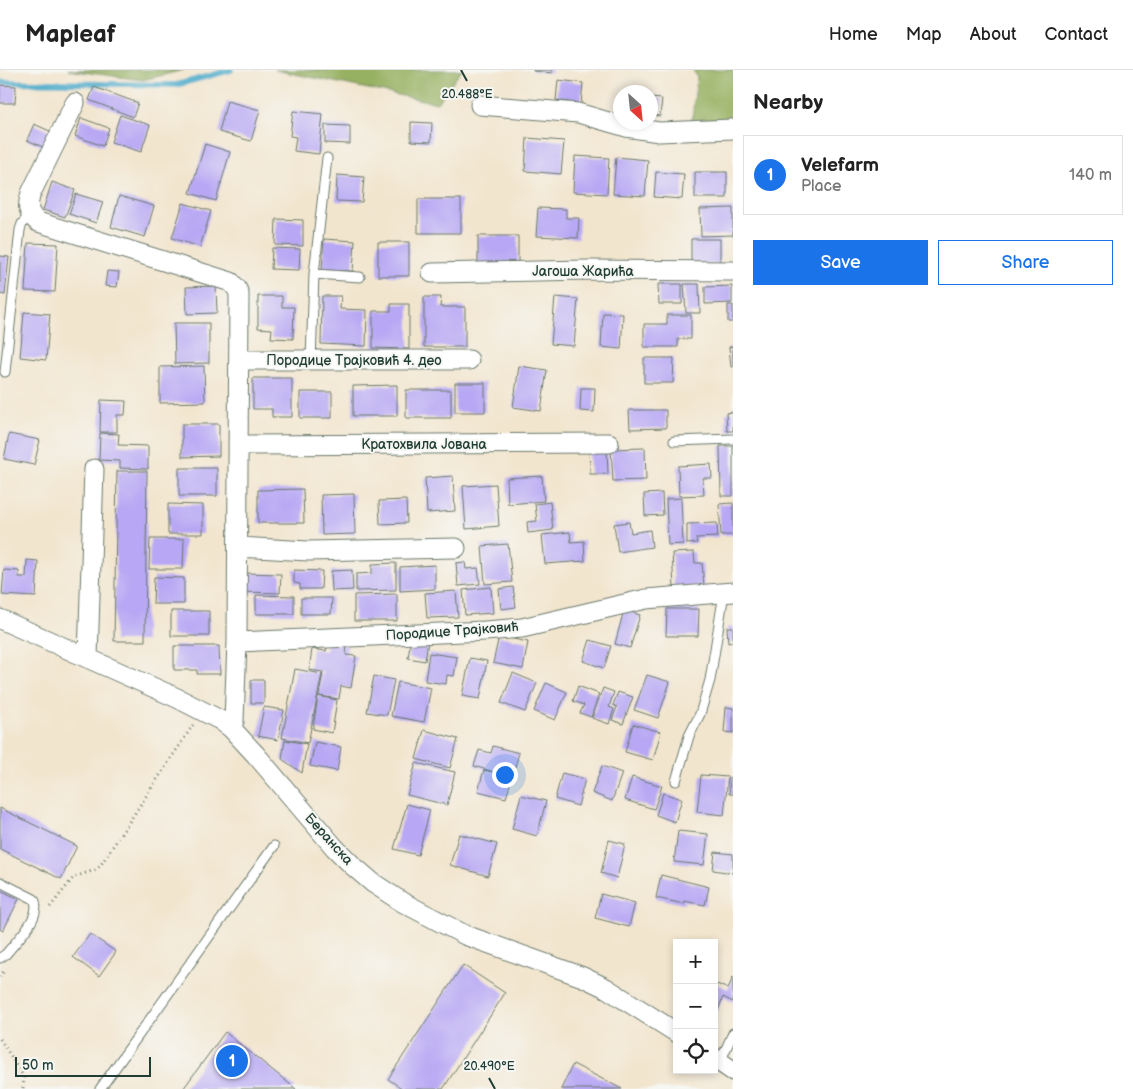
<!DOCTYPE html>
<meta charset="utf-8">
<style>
:root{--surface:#fff;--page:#f6f6f6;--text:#222;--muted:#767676;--line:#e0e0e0;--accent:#1a73e8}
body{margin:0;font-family:"Balsamiq Sans",sans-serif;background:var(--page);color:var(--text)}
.controls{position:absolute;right:15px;bottom:15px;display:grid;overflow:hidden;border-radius:0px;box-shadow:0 2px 8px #0003}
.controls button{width:45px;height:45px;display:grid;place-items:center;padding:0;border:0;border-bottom:1px solid var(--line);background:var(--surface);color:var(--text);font:25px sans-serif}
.compass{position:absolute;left:613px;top:15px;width:45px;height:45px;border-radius:50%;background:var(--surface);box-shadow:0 2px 8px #0003;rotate:153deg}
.scale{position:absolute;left:15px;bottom:12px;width:136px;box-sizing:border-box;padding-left:5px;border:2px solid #1f3d34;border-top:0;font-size:14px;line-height:18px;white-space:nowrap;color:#1f3d34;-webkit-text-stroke:4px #f6f6f2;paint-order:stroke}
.you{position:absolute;left:504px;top:704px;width:18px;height:18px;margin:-12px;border:4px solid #fff;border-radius:50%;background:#1a73e8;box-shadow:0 0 0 8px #1a73e833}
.badge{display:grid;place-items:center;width:32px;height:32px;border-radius:50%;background:var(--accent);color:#fff;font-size:16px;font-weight:700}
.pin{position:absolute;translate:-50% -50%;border:2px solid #fff;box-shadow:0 1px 5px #0006}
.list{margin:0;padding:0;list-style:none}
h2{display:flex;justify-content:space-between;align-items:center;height:65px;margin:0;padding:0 20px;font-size:21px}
h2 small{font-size:16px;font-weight:400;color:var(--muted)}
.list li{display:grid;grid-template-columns:32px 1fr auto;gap:15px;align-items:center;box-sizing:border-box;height:80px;margin:0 10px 10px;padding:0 10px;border:1px solid var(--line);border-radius:0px}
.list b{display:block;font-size:19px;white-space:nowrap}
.list p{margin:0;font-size:16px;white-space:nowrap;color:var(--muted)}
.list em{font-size:16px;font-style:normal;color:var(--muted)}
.actions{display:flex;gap:10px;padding:15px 20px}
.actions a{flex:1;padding:11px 0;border:1px solid var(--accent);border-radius:0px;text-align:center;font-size:18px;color:var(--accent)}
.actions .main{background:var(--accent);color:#fff}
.icon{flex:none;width:28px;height:28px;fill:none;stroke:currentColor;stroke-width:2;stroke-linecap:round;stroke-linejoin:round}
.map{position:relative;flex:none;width:733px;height:1019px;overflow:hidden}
header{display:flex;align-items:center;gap:30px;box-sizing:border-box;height:70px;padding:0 25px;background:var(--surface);border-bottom:1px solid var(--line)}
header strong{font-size:24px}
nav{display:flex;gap:28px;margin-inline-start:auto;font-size:18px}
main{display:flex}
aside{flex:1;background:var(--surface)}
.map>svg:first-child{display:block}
.forest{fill:#97b162;stroke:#5b774b}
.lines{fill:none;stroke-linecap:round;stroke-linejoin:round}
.stream{stroke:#4baaca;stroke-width:5.5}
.building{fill:#b7a7f4}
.service-casing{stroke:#69786a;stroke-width:11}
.minor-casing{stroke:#69786a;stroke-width:21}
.path{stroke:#69786a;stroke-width:3;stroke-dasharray:1 4;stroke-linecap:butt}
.service{stroke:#fff;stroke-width:9}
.minor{stroke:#fff;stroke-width:19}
.ticks{fill:none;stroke:#1f3d34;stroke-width:2}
.labels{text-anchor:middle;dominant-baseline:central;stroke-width:4;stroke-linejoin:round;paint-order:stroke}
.street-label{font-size:14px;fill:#1f3d34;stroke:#f6f6f2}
.ticks-label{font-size:12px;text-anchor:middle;fill:#1f3d34;stroke:#f6f6f2;stroke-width:4;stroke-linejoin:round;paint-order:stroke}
</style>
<header>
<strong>Mapleaf</strong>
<nav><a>Home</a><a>Map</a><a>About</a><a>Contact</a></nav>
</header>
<main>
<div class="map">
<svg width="733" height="1019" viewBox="0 0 733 1019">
<rect width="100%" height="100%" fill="#f6f6f2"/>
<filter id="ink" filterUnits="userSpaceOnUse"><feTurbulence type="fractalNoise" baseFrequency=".02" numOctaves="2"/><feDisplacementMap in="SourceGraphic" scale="10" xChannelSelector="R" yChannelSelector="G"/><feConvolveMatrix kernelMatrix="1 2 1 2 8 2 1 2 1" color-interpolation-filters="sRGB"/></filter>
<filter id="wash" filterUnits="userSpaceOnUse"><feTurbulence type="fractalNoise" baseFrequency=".0096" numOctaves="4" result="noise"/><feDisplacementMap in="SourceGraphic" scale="20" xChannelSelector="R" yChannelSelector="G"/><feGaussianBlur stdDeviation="1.12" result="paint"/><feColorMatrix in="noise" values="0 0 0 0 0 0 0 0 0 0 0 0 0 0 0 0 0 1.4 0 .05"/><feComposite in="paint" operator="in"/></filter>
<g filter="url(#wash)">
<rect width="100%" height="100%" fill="#f2e5ce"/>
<path class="forest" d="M68,0h116l-41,10z
M275,0h187l-25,33z
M693,0h40v55l-42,1 6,-49z"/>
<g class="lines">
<path class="stream" d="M0,12l176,3 55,-15"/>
</g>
<g id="blocks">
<path class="building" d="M533,0h19v3l-19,-2z
M558,10l25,3 -2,21 -25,-4z
M0,15l16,1 -1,17h-15z
M94,17l44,16 -5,14 -44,-17z
M650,28l12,1 -2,17 -10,-1z
M227,31l33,9 -9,31 -32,-9z
M293,41l30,3 -4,40 -25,-3 2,-14 -6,-1z
M120,45l30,10 -9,27 -30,-10z
M81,48l28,10 -6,18 -28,-10z
M411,52l21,1 -1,19 -20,-1z
M34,54l18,8 -7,16 -18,-8z
M325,55l25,1v18l-25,-1z
M527,68l37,3 -3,33 -36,-3z
M205,74l25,8 -14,49 -26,-8z
M575,86l34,2 -2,36 -34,-2z
M616,87l32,3 -3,36 -32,-2z
M656,102l28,2 -2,25 -28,-2z
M695,102h32v26h-32z
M337,105l27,2 -2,25 -26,-1z
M52,112l23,8 -10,27 -22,-7z
M76,124l27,8 -7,21 -27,-9z
M119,126l35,10 -9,31 -34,-10z
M418,129h43v34h-43z
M183,133l28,8 -11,36 -28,-9z
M538,138l28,1v9h13l-1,20 -42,-2z
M733,138v27l-32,1 -1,-27z
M276,149l27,1v26l-28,-1z
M478,166h40v30h-40z
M324,169l31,2 -2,30 -31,-1z
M691,169h29v25h-29z
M378,172h31v34h-31z
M28,173l30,1 -3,48 -30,-1z
M272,178l28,1 -1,21 -28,-1z
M0,186l9,1 -4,38 -5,-1z
M107,201l12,1 -2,15 -12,-1z
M658,214h24v20h-23z
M684,214h15l1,29h-14z
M216,216l1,27 -30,1 -1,-27z
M732,216v17l-27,1v-17z
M258,226h24v11h12l-1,32 -22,-1 1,-9 -14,-1z
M322,226h19l-1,13 27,1 -1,36 -45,-2z
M424,227h17l-1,10h25v40h-41z
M555,227l23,2 -4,47 -23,-2z
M391,234h18v45l-36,-1v-37h18z
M728,235h5v17h-5z
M24,242l26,2 -4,46 -26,-3z
M603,243l20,1 -2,35 -20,-2z
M667,245h24v24h-13v8h-34v-23h23z
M174,253h35v40l-34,1z
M733,276v21h-2l-2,-20z
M644,288h30l-1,25h-29z
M204,296l1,36 -45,1v-36z
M519,296l28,4 -6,41 -28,-4z
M253,308h39v39h-20v-8h-19z
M455,313h30v29h-30z
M397,315v31h-44v-30z
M581,318h14l-1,24 -14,-1z
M406,320h45v28h-45z
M300,322h32v26h-32z
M101,330l25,1 -1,14h-8v17h-17z
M629,340h37v18l-36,1z
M733,342v19h-6l-1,-18z
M182,354h37v32l-37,1z
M100,363l19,1 -1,11 30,1v23l-28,-1v-7l-21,-1z
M9,364l31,6 -6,25 -30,-6z
M720,376h13v50h-12z
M607,377l1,27h-18l-1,-26z
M645,378l1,32 -33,1 -2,-32z
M711,394l1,14h-9l1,17 -25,1 -1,-30z
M179,398h38v28h-38z
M117,401h30l-2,170h-31z
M453,406l2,35 -28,2 -2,-35z
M542,406l2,25 -36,3 -1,-26z
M496,414l3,42 -33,3 -3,-43z
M303,419l1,34h-46v-33z
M662,423l1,22 -18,1 -1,-22z
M354,424l1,40 -33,1 -1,-40z
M681,428l2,46 -15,1 -2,-46z
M406,430l1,23 -27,1 -1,-23z
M550,432l3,28 -25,3 -1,-11 10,-1 -2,-17z
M733,433v32h-12l-2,-31z
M168,434l35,1v29h-35z
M629,452l2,11 19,-3 2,17 -34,5 -4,-28z
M717,453l1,14 -22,1 1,5 -10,1v-20z
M570,462l1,10 13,-1 1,20 -40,3 -3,-29z
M150,469h34l-1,30h-34z
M508,474l4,38 -27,2 -3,-38z
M694,482l1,11h7l2,23 -30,2 -2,-35z
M27,490l11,1 -2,36 -34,-2 2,-25 15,1v6h7z
M465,492l1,7 12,-1 2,16 -22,2 -2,-23z
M396,493v27l-40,1v-17l16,-1v-9z
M435,495v24l-35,2v-24z
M294,500l28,1 -1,18h-21v-5l-6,-1z
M352,500l1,20 -21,1 -1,-20z
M242,503l39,1 -1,19 -39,-1z
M154,507l30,1v26h-31z
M491,517l2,26 -28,2 -2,-25z
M513,517l3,20 -15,2 -2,-20z
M456,521l2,26 -31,1 -2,-25z
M397,524v27h-43v-26z
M256,525l38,1v18h-38z
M301,528h31l-1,16h-30z
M667,539h32l-1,27h-32z
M624,540l16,5 -10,33 -15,-4z
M171,541h38v25h-38z
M727,557h6v15l-5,1z
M499,566l29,6 -5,27 -30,-6z
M411,569l17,2 -3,20 -17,-3z
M590,570l21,6 -7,22 -21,-7z
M328,572l19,3 -1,10 10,1 -5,32 -10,-2 -2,13 -20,-3 4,-24 -14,-2 3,-21 14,2z
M174,576h45l1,28h-23v-4h-23z
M429,583l28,4 -3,19 -7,-1 -1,9 -21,-3z
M470,588l17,3 -7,38 -18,-3z
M295,599l27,5 -14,69 -26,-5z
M513,603l24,10 -12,29 -24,-9z
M647,605l23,7 -12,36 -24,-8z
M374,606l20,4 -7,35 -20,-3z
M251,610h13v23h-13z
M398,612l33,6 -7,34 -33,-6z
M546,613l21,9 -12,28 -21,-9z
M578,616l21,8 -8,23 -11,-4 4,-8 -11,-4z
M603,618l11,4 -5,15 5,2 -5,15 -17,-6z
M618,622l15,5 -10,27 -11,-4 5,-13 -4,-2z
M318,626l19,4 -5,33 -19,-4z
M264,637l20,3 -6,30 -20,-4z
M726,637l7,1v25l-9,-1z
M633,654l28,8 -8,28 -28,-8z
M424,660l34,9 -8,29 -34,-9z
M285,670l22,4 -5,29 -20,-14z
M315,672l26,5 -4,24 -27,-5z
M493,676l26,7 -13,45 -28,-7 6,-21 13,3 -23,-7 5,-16 12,3z
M416,693l39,9 -8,33 -40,-10z
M602,696l20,7 -10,28 -20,-8z
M562,703l23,6 -7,27 -23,-7z
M701,705l27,2 -4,38 -27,-3z
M632,707l30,9 -8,23 -29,-9z
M730,707h3v17h-4z
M663,723l19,6 -7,23 -19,-7z
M521,725l25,6 -9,35 -25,-7z
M407,734l23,6 -12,45 -24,-6z
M0,738l77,38 -16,33 -61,-30z
M678,761l30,3 -4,31 -30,-3z
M459,764l38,10 -9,32 -38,-11z
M609,770l16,4 -8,34 -16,-5z
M715,782l18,2v19l-20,-3z
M661,805l48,12 -4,18 -21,-4v3l-28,-6z
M0,820l19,9 -16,32 -3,-2z
M601,824l34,9 -6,24 -34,-9z
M90,864l26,18 -17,24 -26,-19z
M463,895l42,28 -62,96h-40l-15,-10z
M733,907v25l-10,-5 -6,16 -3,-1v-21l3,-7 11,5z
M225,962l71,57h-113z
M573,994l49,25h-61z"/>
</g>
</g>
<g filter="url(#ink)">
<use href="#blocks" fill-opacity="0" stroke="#69786a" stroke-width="1"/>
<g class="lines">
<defs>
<path id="service" d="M314,204l46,3
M311,291l3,-87 13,-116
M5,302l15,-142 2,-6 8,-10
M674,371l59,-2
M676,711l13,-45 11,-22 10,-34 14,-87
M0,812l34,17c9,17 -17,41 -28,55l-6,4
M720,992l13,-29
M100,1019l174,-243"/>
<path id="minor" d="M75,33l-44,90c-4,13 -4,20 7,29l193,60 6,7 2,5 -2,348 -3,79 -3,7
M480,35l98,8 48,14 33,5 74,-3
M432,203l155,-3 146,1
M239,290h230
M239,375l370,-2
M238,477l70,4 148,-3
M0,549l177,79 43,22 11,8 25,27 79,93 17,17 21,18 29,19 63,33 118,42 23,11 71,45
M237,572l248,-11 37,-3 124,-29 87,-7
M88,588l6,-189
M714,988l19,13"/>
</defs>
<use href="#service" class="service-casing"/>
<use href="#minor" class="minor-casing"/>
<path class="path" d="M50,837l24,-30 21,-7 5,-4 93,-141
M0,907l4,-6
M0,969l24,38 -1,12"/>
<use href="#service" class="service"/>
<use href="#minor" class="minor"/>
</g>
</g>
<path class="ticks" d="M461,0l6,11M489,1008l6,11"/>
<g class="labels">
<g class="street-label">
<text x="583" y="201">Јагоша Жарића</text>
<text x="354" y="290">Породице Трајковић 4. део</text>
<text x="424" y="374">Кратохвила Јована</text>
<text transform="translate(452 561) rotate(-4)">Породице Трајковић</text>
<text transform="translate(329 769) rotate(48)">Беранска</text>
</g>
</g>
<g class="ticks-label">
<text x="467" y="28">20.488°E</text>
<text x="489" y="1000">20.490°E</text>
</g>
</svg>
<div class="controls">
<button>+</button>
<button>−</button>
<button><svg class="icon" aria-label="locate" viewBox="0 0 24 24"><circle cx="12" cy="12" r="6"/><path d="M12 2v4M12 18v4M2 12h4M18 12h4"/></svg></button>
</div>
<svg class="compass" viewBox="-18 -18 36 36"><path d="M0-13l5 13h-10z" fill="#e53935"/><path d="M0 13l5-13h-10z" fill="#767676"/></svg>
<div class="scale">50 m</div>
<div class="you"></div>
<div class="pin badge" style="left:232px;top:991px">1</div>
</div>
<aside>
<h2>Nearby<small></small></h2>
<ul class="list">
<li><span class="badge">1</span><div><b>Velefarm</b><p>Place</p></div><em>140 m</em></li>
</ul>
<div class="actions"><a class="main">Save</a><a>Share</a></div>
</aside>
</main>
